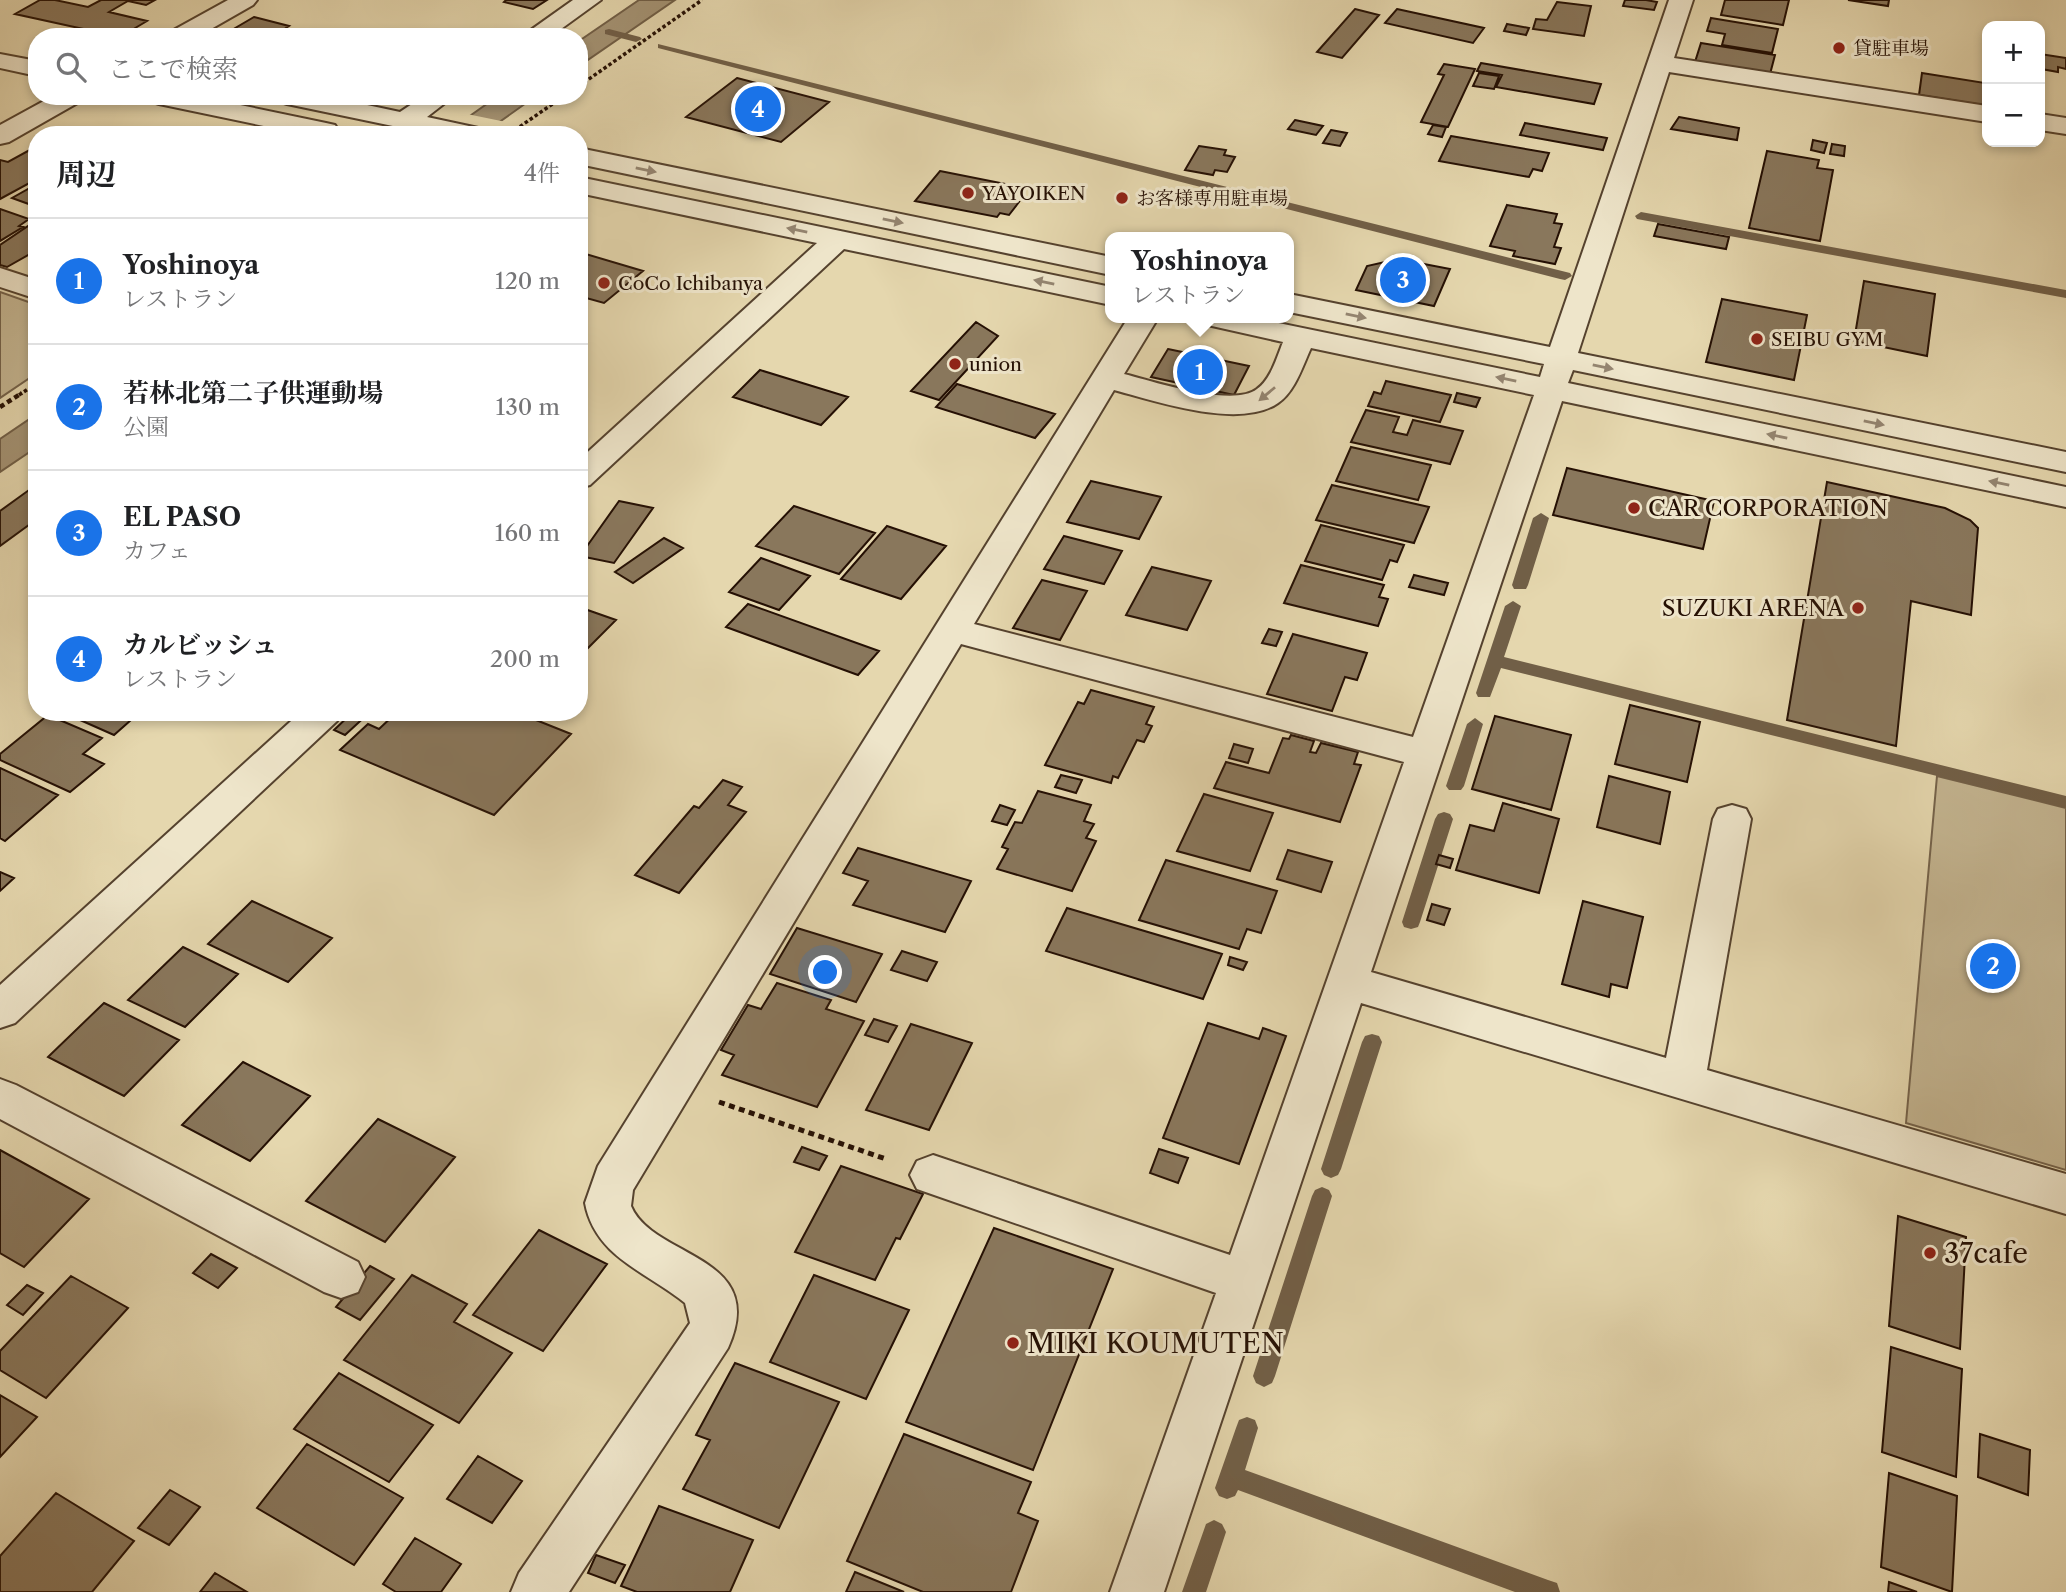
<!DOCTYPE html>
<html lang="ja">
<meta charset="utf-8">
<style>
:root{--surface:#fff;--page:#f2f2f2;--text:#202124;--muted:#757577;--line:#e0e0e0;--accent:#1a73e8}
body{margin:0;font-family:"Libre Caslon Text","Noto Serif JP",serif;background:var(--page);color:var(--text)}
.controls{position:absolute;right:21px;top:21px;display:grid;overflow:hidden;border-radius:14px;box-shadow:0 4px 10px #0003}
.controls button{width:63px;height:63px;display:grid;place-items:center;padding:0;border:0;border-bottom:2px solid var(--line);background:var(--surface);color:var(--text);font:35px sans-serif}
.you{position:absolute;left:826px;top:973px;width:24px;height:24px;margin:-18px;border:5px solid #fff;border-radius:50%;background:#1a73e8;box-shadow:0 0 0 10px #1a73e833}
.badge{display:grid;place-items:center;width:46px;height:46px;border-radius:50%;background:var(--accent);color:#fff;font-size:23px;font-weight:700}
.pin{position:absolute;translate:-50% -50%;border:4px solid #fff;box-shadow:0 2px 7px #0006}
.popup{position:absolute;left:1105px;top:232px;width:189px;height:91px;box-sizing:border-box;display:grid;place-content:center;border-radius:14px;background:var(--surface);filter:drop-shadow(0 2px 5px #0005);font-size:23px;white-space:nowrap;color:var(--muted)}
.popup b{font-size:26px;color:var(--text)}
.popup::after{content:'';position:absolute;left:50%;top:100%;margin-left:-14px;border:14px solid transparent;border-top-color:var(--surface)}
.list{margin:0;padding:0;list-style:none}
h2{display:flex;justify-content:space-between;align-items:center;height:91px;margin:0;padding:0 28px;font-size:30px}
h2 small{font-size:23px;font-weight:400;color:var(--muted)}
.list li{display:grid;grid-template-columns:46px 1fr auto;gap:21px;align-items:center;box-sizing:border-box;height:126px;padding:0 28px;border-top:2px solid var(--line)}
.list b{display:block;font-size:26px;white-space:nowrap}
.list p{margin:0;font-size:23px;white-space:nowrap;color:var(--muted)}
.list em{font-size:23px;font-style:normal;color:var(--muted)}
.icon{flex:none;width:38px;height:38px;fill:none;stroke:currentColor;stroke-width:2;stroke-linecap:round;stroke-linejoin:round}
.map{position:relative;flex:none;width:2066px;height:1592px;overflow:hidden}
.search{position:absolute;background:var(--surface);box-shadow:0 4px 10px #0003;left:28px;top:28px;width:560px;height:77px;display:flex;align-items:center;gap:18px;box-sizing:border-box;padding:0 24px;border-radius:28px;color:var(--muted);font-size:26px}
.panel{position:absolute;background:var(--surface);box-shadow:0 4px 10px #0003;left:28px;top:126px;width:560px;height:595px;border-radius:28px}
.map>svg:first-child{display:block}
.green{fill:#c4b591;stroke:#74624a;stroke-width:2}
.water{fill:#a49374;stroke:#715f47;stroke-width:2}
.pier{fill:#e5d7ae}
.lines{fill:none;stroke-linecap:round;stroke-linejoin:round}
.stream{fill:#715f47;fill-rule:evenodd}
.building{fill:#89775c;stroke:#251004;stroke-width:2}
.minor-casing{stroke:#55422e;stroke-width:4}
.path-far2{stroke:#251004;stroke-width:3.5;stroke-dasharray:3.5 2.5;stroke-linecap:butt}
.path-far1{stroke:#251004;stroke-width:4.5;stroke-dasharray:5 3.5;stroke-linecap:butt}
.path{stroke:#251004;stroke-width:5;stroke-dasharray:6 4.5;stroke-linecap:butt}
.minor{fill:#eee5ca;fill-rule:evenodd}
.oneway{fill:#948571}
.poi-dot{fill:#8f2418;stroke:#eee5ca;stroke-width:2.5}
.labels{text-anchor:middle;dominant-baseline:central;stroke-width:6;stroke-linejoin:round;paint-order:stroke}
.far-poi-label{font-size:19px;fill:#251004;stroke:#eee5ca;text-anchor:start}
.poi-label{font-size:23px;fill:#251004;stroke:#eee5ca;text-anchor:start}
.near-poi-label{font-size:28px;fill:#251004;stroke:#eee5ca;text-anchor:start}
</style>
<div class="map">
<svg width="2066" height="1592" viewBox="0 0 2066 1592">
<rect width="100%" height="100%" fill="#e5d7ae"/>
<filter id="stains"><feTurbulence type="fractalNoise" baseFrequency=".00286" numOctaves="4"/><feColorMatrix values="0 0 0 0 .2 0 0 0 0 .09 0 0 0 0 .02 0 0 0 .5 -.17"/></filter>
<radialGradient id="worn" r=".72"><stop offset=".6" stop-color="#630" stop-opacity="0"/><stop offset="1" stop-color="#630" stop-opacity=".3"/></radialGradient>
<path class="green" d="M0,292l37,13v68l-37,25z
M1937,776l129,32v362l-160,-47z"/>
<path class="water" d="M639,0h36l-96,66v-25z
M498,96h38l-55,39h-38z
M37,414v33l-37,25v-33z"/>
<path class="pier" d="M467,114l39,8 -18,13h-49z"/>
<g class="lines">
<path class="stream" d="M609,29l31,8 2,2 -6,3 -31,-8v-4z
M658,44l912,229 2,3 -7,4 -5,-1 -902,-231z
M1641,212l425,78v8l-429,-79 -2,-3z
M1541,513l8,5 -21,67 -2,4h-12l-2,-4 21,-67z
M1513,601l8,5 -17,51 562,139v12l-565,-140 -11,29h-12l-2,-4 29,-87z
M1475,718l8,6 -19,62 -3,4h-12l-3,-4 21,-62z
M1444,812l6,2 3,5 -33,103 -2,5 -7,2 -7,-2 -2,-5 33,-103 3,-5z
M1372,1034l7,2 3,6 -41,127 -3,6 -7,3 -7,-3 -3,-6 41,-127 3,-6z
M1322,1187l7,3 3,6 -57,180 -3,7 -8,4 -8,-4 -3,-7 59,-180 3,-6z
M1247,1417l8,3 3,8 -13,42 303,110 9,3 3,9h-45l-277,-102 -3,6 -8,3 -8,-3 -4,-8 21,-60 3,-8z
M1214,1520l8,4 4,8 -20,60h-24l24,-68z"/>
</g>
<path class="building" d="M40,0h15l33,7 13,-7h54l-9,5 -18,-4 -19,11 38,9 -27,16 -105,-23z
M506,0h41l-14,9 -29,-7z
M1625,0h21l11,2 -3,8 -31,-4z
M1725,0h64l-6,25 -62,-10z
M1848,0h41l-1,6z
M1557,2l34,4 -7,30 -51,-7 3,-10 11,1z
M1355,9l24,6 -37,43 -25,-6z
M1397,9l87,19 -11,15 -88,-20z
M254,17l35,9 -17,11h-52z
M1711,18l67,11 -6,24 -50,-8 3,-11 -18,-3z
M1507,24l22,4 -3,7 -22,-4z
M1701,43l74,12 -5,19 -75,-12z
M2040,54l26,4v11l-8,-2v5l-17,-3 -1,3z
M1481,63l120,21 -7,20 -98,-17 6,-12 -25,-4z
M1444,64l31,5 -27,58 -27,-5 23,-47 -6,-1z
M1479,73l20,3 -5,13 -21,-3z
M1922,73l63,10 -2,22 -64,-10z
M737,78l92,24 -48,40 -95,-25z
M1679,117l60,11 -2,12 -66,-11z
M1295,120l28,6 -7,9 -28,-6z
M1525,123l82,15 -4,12 -83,-15z
M1433,125l13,2 -4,10 -14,-3z
M1331,130l16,3 -7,13 -17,-3z
M1451,136l98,17 -7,18 -9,-2 -4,8 -90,-16z
M1813,140l14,3 -3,10 -13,-3z
M1832,144l13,2 -1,10 -14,-2z
M37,146v33l-37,20v-39l8,2z
M1199,146l27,4 -2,5 11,2 -8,15 -12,-2 -2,5 -28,-5z
M1767,151l52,9 -2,8 16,2 -13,71 -71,-13z
M940,171l80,16 -10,13 9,2 -10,13 -9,-2 -3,4 -82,-16z
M37,184v23l-25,-9z
M1507,205l50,9 -3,9 8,1 -8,23 7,1 -6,16 -42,-8 2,-5 -25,-5z
M0,209l29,10 -10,7 4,1 -23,14z
M37,220v30l-30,17 -7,-2v-20z
M1658,224l71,13 -3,12 -72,-13z
M579,252l64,19 -39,32 -25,-7z
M1398,259l52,10 -16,37 -78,-16 11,-24z
M1864,281l71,13 -8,62 -73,-15z
M1722,299l85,16 -13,65 -88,-18z
M976,322l22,14 -59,64 -28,-9z
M1168,349l81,17 -15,29 -83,-18z
M760,370l88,27 -27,28 -88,-28z
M1386,381l65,14 -11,27 -72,-16 6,-14 7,2z
M957,384l98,30 -20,24 -99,-31z
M1457,393l23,5 -4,9 -22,-5z
M1366,410l33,7 -6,15 14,3 6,-15 50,11 -13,33 -99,-22z
M1351,447l80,18 -13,35 -82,-19z
M1567,468l147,33 -11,48 -150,-34z
M1091,481l70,16 -22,42 -72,-17z
M1827,482l118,26 25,12 8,8 -7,87 -60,-14 -15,145 -109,-26z
M1332,485l97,22 -15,36 -98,-23z
M29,490l8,3v26l-37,27v-35z
M619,501l34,7 -39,55 -34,-7z
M794,506l81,27 -36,41 -83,-28z
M1321,525l83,20 -7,17 -7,-2 -8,20 -77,-19z
M887,526l59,20 -45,53 -60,-20z
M1064,536l58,15 -18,33 -60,-15z
M664,538l19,10 -50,35 -18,-11z
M761,558l49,18 -31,34 -50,-18z
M1301,565l83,20 -5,12 9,2 -10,27 -94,-23z
M1152,567l59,14 -24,49 -61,-15z
M1414,575l34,8 -4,12 -35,-8z
M1042,580l45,11 -27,49 -47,-12z
M748,604l131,47 -21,24 -132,-48z
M579,607l37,13 -37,37z
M1269,629l13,3 -6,14 -14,-3z
M1293,634l74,19 -10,27 -12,-3 -13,34 -65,-17z
M1091,690l63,17 -8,17 6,2 -8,16 -7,-2 -19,38 -5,-2 -2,7 -66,-18 33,-63 6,2z
M1630,705l70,17 -13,60 -72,-18z
M62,712h78l-26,23z
M353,712h17l-25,23 -11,-5z
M397,712h119l55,22 -77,81 -154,-65 28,-26 11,5z
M48,715l54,23 -19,16 21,10 -34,28 -70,-32v-6z
M1495,716l76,19 -20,75 -79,-21z
M1291,735l23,6 -4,11 6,1 5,-10 37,9 -4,12 7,1 -21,57 -126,-34 12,-26 43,11 14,-35 6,1z
M1234,744l19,5 -5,14 -19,-5z
M0,768l58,27 -53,46 -5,-3z
M1061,775l21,5 -6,13 -21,-6z
M1609,776l61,16 -10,52 -63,-17z
M723,780l19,7 -14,18 18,7 -67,81 -44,-18 59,-69 5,2z
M1038,791l53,14 -7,16 10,3 -8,14 10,3 -24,50 -75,-22 11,-20 -6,-2 13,-25 7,1z
M1204,794l69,19 -23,58 -73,-20z
M1503,803l56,16 -20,74 -83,-23 14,-45 24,6z
M1000,805l15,5 -8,15 -15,-4z
M858,848l113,33 -26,51 -92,-27 15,-24 -25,-8z
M1288,850l44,12 -11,30 -44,-13z
M1439,855l14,4 -3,9 -14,-4z
M1166,860l111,31 -16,42 -14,-4 -8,20 -100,-29z
M0,872l14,6 -14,13z
M252,901l80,37 -44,44 -80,-38z
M1583,901l60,16 -16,71 -16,-4 -2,13 -47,-13z
M1432,904l18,5 -6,16 -17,-5z
M1067,908l155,46 -19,45 -157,-48z
M797,928l85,26 -26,48 -86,-28z
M183,947l55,27 -53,53 -57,-27z
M902,951l35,11 -10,19 -36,-11z
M1230,957l17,5 -4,8 -15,-5z
M777,983l54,17 -5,9 38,12 -47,86 -95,-32 12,-20 -13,-5 27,-45 13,4z
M104,1003l75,37 -55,56 -76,-39z
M874,1019l23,7 -9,16 -23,-7z
M1208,1023l51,16 4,-11 23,8 -47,128 -76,-26z
M911,1024l61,19 -43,87 -63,-20z
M243,1062l67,34 -60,65 -68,-36z
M378,1119l77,38 -70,85 -79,-41z
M802,1147l25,9 -8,14 -25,-8z
M1159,1149l29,9 -10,25 -28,-10z
M0,1150l89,49 -65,68 -24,-14z
M841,1166l82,28 -23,45 -4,-1 -21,42 -80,-28z
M1898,1216l68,21 -6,112 -71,-23z
M994,1228l119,41 -80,201 -127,-48z
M539,1230l68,34 -64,87 -70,-36z
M211,1254l26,14 -19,20 -25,-15z
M370,1266l24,13 -34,41 -24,-13z
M412,1275l55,29 -13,18 58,31 -53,70 -115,-63z
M814,1275l95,35 -43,89 -96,-37z
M71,1276l57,32 -82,90 -46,-28v-19z
M27,1285l16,8 -20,22 -16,-10z
M1891,1347l71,22 -6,108 -74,-25z
M735,1363l104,39 -60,126 -96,-39 27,-49 -14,-5z
M339,1373l94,52 -44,57 -95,-53z
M0,1395l37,22 -37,40z
M904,1434l127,48 -13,31 20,8 -27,71h-88l-76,-31z
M1980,1434l50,16 -2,45 -50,-18z
M307,1444l96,54 -49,67 -97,-57z
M478,1456l44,25 -30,42 -45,-24z
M1889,1473l68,23 -5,96 -71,-25z
M170,1490l30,17 -31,38 -31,-17z
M56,1493l78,48 -42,51h-92v-36z
M659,1506l94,34 -23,52h-93l-16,-6z
M415,1538l46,26 -20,28h-45l-13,-8z
M596,1555l29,10 -10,18 -27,-10z
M855,1572l49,20h-58z
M215,1573l32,19h-47z
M1889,1582l28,10h-29z"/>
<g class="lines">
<defs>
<path id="minor" d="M228,0h29l-4,5 -56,32h-30l3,-5z
M573,0h28l-51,37h-29z
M1669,0h24l-19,58 313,48v16l-318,-50 -91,281 488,99v20l-493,-102 -5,13 498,104v20l-504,-106 -191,571 295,86 47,-239 5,-10 14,-4 14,4 5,10 -44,251 359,104v40l-705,-211 -197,589h-54l106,-299 -299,-104 -7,-14 7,-14 16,-6 297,100 174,-493 -443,-118 -328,546 -2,16c22,53 139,48 97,142l-159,244h-58l8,-19 171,-250 -5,-20c-38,-31 -90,-46 -100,-100l13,-37 530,-848h30l-34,56c28,7 109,34 133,15 14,-10 20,-32 26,-47l-80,-18 -5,-6h56l286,59 4,-13 -255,-52v-18l261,53zM1311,348l223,47 -121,342 -439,-113 140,-234c41,11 126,40 164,13 17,-11 25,-38 33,-55z
M0,54l37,7v15l-37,-8z
M53,96h31l-3,5 -72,41 -9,2v-19z
M147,96h50l129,27 9,2 4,6 -3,4h-29l-148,-31 -9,-3z
M275,96h50l75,16 24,-16h30l-27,21 56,12 4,6h-51l-149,-31 -9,-3z
M2040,114l26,4v16l-26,-4z
M579,148l532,109v18l-532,-111z
M579,177l532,110v18l-267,-56 -254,236 -11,3v-28l238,-217 -238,-50z
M0,268l37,12v19l-37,-12z
M301,712h41l-5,9 -322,302 -15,5v-43z
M0,1079l16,6 342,177 7,15 -7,15 -17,6 -17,-6 -324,-173z"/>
</defs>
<use href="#minor" class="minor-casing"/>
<path class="path-far2" d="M579,86l123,-86
M515,130l49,-34
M19,395l18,-12"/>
<path class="path-far1" d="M0,407l22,-14"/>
<path class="path" d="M719,1102l167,57"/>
<use href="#minor" class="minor"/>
</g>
<defs><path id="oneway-solid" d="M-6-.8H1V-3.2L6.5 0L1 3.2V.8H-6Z" transform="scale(1.75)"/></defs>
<g class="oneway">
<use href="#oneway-solid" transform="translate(646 170) rotate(12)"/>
<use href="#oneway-solid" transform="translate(893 221) rotate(12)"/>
<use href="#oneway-solid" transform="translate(797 230) rotate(-168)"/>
<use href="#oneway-solid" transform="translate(1044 282) rotate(-168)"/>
<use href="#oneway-solid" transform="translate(1356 316) rotate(12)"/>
<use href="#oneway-solid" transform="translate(1603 367) rotate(12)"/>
<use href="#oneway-solid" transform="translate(1506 379) rotate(-168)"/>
<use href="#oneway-solid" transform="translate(1267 394) rotate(140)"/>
<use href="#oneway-solid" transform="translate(1874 423) rotate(12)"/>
<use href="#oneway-solid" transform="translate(1777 436) rotate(-168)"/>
<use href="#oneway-solid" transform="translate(1999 483) rotate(-168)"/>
</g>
<g class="poi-dot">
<circle cx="1839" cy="48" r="7"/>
<circle cx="968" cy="193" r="7"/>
<circle cx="1122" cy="198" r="7"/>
<circle cx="604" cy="283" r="7"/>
<circle cx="1757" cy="339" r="7"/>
<circle cx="955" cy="364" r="7"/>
<circle cx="1634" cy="508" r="7"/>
<circle cx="1858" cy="608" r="7"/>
<circle cx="1930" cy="1253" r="7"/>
<circle cx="1013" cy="1343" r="7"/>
</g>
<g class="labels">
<g class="far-poi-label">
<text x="1853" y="48">貸駐車場</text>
<text x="982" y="193">YAYOIKEN</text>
<text x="1136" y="198">お客様専用駐車場</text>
<text x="618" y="283">CoCo Ichibanya</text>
<text x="1771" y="339">SEIBU GYM</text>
<text x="969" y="364">union</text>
</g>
<g class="poi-label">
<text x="1648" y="508">CAR CORPORATION</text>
<text x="1844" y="608" text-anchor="end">SUZUKI ARENA</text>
</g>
<g class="near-poi-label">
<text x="1944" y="1253">37cafe</text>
<text x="1027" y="1343">MIKI KOUMUTEN</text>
</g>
</g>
<rect width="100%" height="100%" filter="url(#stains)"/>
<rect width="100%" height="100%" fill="url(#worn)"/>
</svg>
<div class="controls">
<button>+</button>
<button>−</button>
</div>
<div class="you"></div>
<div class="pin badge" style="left:1200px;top:372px">1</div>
<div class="popup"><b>Yoshinoya</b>レストラン</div>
<div class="pin badge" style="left:1993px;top:966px">2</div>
<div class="pin badge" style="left:1403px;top:280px">3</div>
<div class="pin badge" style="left:758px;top:109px">4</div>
<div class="search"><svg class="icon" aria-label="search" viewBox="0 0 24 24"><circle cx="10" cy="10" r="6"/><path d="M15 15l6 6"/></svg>ここで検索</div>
<section class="panel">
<h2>周辺<small>4件</small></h2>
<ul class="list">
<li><span class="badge">1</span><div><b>Yoshinoya</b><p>レストラン</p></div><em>120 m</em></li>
<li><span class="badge">2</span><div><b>若林北第二子供運動場</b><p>公園</p></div><em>130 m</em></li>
<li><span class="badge">3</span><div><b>EL PASO</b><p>カフェ</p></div><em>160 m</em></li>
<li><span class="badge">4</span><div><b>カルビッシュ</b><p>レストラン</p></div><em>200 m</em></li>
</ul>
</section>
</div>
